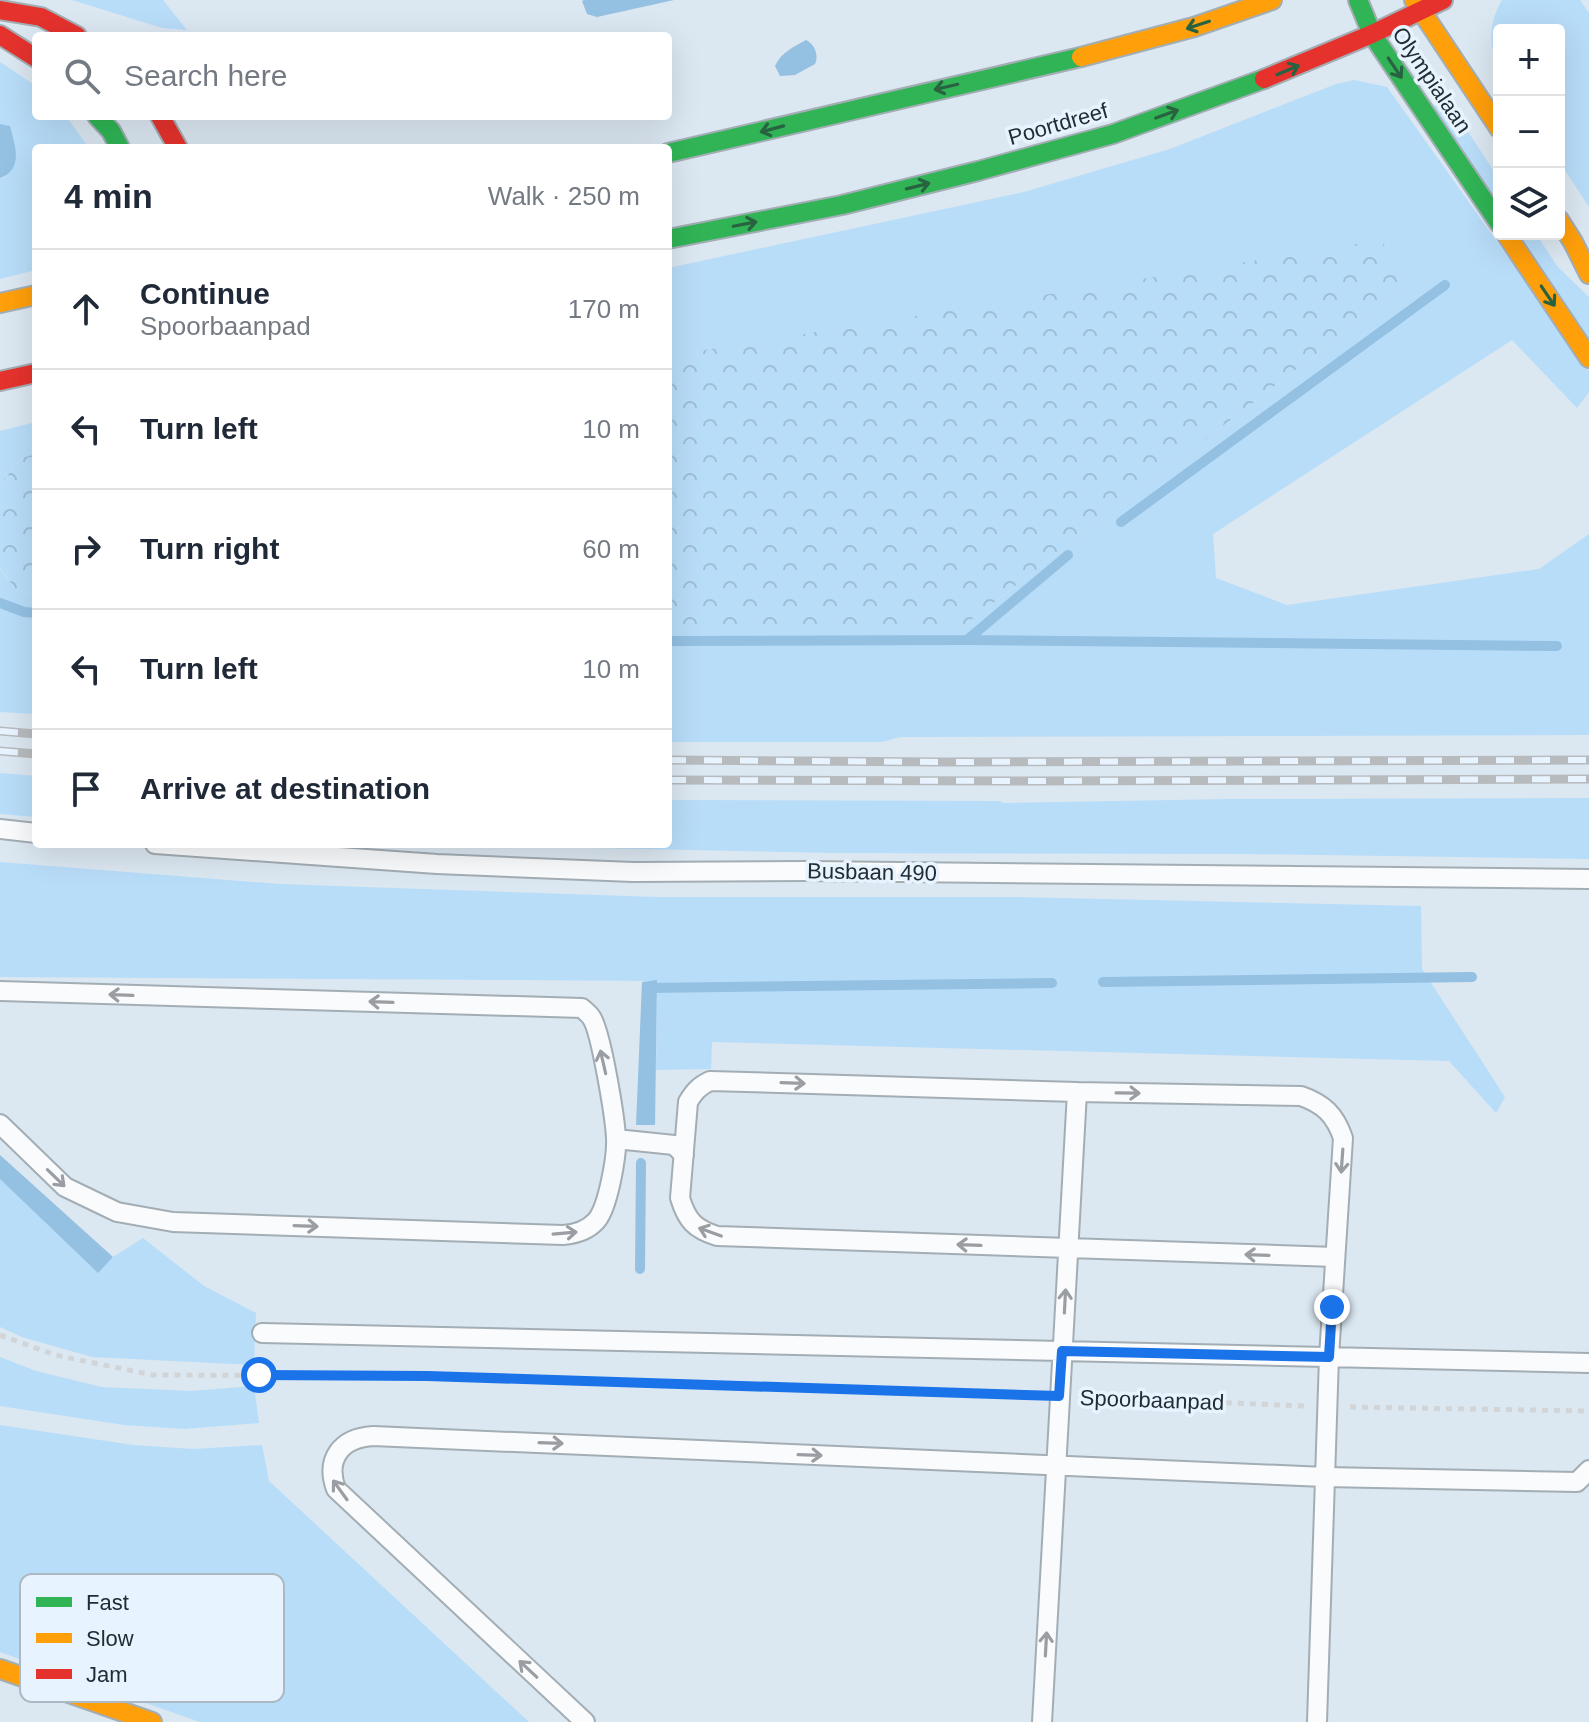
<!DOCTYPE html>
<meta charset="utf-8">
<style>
:root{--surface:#fff;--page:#f2f2f3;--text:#1f2937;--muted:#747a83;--line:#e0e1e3}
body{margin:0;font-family:Arial,sans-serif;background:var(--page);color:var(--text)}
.controls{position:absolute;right:24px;top:24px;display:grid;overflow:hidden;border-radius:8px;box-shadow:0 8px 32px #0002}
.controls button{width:72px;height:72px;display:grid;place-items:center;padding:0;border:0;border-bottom:2px solid var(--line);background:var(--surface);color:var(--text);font:40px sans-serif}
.stop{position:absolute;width:24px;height:24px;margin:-18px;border:6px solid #1a73e8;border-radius:50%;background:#fff}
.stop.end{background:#1a73e8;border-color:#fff;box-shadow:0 2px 8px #0008}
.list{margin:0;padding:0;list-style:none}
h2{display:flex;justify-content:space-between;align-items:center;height:104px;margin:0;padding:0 32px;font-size:34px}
h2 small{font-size:26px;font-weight:400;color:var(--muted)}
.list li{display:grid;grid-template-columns:52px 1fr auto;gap:24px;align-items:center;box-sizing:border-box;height:120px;padding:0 32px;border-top:2px solid var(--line)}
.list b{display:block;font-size:30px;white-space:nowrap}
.list p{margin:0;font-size:26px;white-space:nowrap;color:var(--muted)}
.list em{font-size:26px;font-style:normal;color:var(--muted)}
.icon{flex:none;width:44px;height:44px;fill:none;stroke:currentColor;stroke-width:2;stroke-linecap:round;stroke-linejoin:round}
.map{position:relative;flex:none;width:1589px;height:1722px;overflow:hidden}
.search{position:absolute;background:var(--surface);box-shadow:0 8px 32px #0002;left:32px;top:32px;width:640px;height:88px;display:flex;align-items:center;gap:20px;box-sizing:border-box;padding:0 28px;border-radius:8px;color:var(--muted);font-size:30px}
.panel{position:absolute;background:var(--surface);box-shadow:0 8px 32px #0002;left:32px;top:144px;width:640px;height:704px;border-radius:8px}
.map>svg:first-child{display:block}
.grass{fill:#b8ddf9}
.forest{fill:url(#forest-crowns)}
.water{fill:#94c0e2}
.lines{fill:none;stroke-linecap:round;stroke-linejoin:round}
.stream{stroke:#94c0e2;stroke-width:10}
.lane-casing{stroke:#a3adb4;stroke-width:22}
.fast-casing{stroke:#a3adb4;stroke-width:22}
.slow-casing{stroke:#a3adb4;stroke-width:22}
.jam-casing{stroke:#a3adb4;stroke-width:22}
.path{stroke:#d2d5d8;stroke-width:5;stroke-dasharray:6 6;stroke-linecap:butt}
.lane{stroke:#fafbfd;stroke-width:18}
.fast{stroke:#30b455;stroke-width:18}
.slow{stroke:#ff9f0a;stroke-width:18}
.jam{stroke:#e5322d;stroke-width:18}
.rail-casing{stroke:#b8bbbe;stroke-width:9}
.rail{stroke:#e7f4ff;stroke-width:6;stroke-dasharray:18;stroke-linecap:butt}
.oneway{stroke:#296241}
.oneway2{stroke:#9a9ea2}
.route{stroke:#1a73e8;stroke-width:10}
.labels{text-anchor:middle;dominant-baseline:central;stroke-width:7;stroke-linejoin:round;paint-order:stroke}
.street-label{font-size:22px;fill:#242c33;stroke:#e7f4ff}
.key{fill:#e7f4ff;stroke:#acb8c2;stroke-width:2}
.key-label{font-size:22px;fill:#242c33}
</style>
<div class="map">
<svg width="1589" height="1722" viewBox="0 0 1589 1722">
<defs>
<pattern id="forest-crowns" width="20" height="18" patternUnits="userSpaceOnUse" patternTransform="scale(2)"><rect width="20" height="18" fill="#b8ddf9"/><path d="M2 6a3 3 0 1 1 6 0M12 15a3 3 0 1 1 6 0" fill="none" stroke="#9ebed6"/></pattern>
</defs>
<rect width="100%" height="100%" fill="#dbe7f1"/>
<path class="grass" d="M72,0h91l24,30 -25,-2z
M1502,0h78l9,13v194l-30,-46v-131h-60v36c-12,-21 -9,-46 3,-66z
M0,62l36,24v30h30l23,32h-53v122l-36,9v-101l5,-1 5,-51 -10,-2z
M1354,80l33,7 202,284v21l-12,16 -65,-68 -299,194 3,44 71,27 252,-36 50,-35v201l-688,2 -19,5h-214v-115h294l441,-340 -686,63 -49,6v-88l356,-76 146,-43 166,-65z
M1446,98l53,81v27l-65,-100z
M1518,234h18l21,32 32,31v44z
M36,422v32l-15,4 -21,27v-54z
M0,569l16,21 20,6v118l-36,-2z
M0,773l36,3v41l-36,-3z
M1589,798v61l-343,-5 -412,-1 -432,-9h266v-44l331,1 5,2 226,-4z
M0,862l279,22 377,13h359l406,9 1,63 83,128 -9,16 -47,-52 -737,-19 -1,27 -55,1 1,-89 -657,-4z
M0,1179l97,93 16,-15 30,-19 61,48 52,27 -2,52 -162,-8 -70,-20 -22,-10z
M0,1357l36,14 66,16 89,4 63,-5 5,37 -75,6 -60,-4 -124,-19z
M0,1425l133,20 60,4 69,-4 7,36 260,241h-329l-200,-70z"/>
<path class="forest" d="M1382,240l21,47 -441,340h-294v-271z
M36,454v142l-20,-6 -16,-22v-83l21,-27z"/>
<path class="water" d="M584,0h90l-77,17 -10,-3 -5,-13z
M806,40c9,4 13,16 9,24l-20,11 -15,1 -5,-10c6,-14 19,-19 31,-26z
M0,124l10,2c5,19 14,44 -10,52z
M657,980l-2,145h-19l6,-143z
M0,1155l113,102 -15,16 -98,-94z"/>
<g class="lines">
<path class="stream" d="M1121,522l324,-237
M0,603l24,9 12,1
M967,640l101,-85
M668,641l299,-1 590,6
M1103,982l369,-5
M647,988l405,-5
M640,1269l1,-106"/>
<defs>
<path id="lane" d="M0,829l36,4
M155,844l282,20 196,8 173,-1 783,8
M0,991l582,17c3,3 7,6 9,9 10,13 24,101 25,121 1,18 -8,70 -20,83 -9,10 -20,13 -33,14l-390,-13 -56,-10 -52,-25 -65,-63
M1077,1092l-367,-11c-11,5 -16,11 -22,21l-8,96c7,23 15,31 37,38l618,21
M616,1139l58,6 10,10
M262,1333l1327,30
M585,1722l-249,-233c-11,-30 5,-51 37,-53l952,41 252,5 12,-12
M1042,1722l35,-630 224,4c23,8 34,19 42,42l-14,219 -12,365"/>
<path id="fast" d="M1358,0l14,34 127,189
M97,116l14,15 9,17
M668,153l413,-96
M668,239l174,-34 136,-34 135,-37 151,-55"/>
<path id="slow" d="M1414,0l85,128
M1081,57l113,-30 78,-27
M1559,220l14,22 16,32
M1506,234l83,124
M0,303l36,-8
M0,1669l152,53"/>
<path id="jam" d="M0,10l41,7 36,19
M0,35l36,23
M1264,79l108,-45 71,-34
M160,116l18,32
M0,381l36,-8"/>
</defs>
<use href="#lane" class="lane-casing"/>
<use href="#fast" class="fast-casing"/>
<use href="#slow" class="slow-casing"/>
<use href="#jam" class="jam-casing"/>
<path class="path" d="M0,1335l55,20 98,20 274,1 609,20
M1082,1397l222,9
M1350,1407l239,4"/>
<use href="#lane" class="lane"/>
<use href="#fast" class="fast"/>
<use href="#slow" class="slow"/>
<use href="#jam" class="jam"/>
<defs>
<path id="rail" d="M0,731l36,3
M0,751l36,3
M668,760l277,2 644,-2
M668,780l364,1 557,-2"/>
</defs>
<use href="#rail" class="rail-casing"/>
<use href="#rail" class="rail"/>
</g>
<defs><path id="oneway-shaft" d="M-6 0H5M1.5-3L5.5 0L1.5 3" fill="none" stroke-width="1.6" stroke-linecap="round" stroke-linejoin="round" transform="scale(2)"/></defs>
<g class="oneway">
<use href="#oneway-shaft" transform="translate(1198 25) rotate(162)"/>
<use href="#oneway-shaft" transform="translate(1395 68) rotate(56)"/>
<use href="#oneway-shaft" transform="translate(1288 70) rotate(-23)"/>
<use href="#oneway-shaft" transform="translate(946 87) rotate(167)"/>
<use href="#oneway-shaft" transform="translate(1167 114) rotate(-20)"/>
<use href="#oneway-shaft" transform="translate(772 129) rotate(165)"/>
<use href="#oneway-shaft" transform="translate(918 186) rotate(-14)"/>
<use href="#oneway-shaft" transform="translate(745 224) rotate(-11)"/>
<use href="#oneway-shaft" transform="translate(1548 296) rotate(56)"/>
</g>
<g class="oneway2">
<use href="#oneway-shaft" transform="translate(121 995) rotate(-178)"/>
<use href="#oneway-shaft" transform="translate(381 1002) rotate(-178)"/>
<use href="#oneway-shaft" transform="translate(603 1062) rotate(-103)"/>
<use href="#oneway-shaft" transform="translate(793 1083) rotate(2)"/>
<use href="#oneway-shaft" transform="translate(1128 1093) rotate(1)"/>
<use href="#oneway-shaft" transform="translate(1342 1161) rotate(94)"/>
<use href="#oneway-shaft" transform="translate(56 1178) rotate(44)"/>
<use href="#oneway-shaft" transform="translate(306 1226) rotate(2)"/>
<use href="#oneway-shaft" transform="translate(710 1232) rotate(-160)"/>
<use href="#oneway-shaft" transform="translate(565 1233) rotate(-5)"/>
<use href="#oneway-shaft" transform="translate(969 1245) rotate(-178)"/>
<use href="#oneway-shaft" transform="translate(1257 1255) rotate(-178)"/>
<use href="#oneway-shaft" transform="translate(1065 1301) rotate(-87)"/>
<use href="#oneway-shaft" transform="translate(551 1443) rotate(2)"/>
<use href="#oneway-shaft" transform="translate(810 1455) rotate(2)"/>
<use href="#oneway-shaft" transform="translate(340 1490) rotate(-126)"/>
<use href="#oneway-shaft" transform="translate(1046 1644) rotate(-87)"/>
<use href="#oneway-shaft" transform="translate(528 1669) rotate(-137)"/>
</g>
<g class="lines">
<path class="route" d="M259,1375l168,1 632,20 3,-45 267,6 3,-50"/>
</g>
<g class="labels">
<g class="street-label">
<text transform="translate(1432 80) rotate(56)">Olympialaan</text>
<text transform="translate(1058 124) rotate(-16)">Poortdreef</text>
<text transform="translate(872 872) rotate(1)">Busbaan 490</text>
<text transform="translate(1152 1400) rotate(2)">Spoorbaanpad</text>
</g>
</g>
<rect x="20" y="1574" width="264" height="128" rx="12" class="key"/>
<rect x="36" y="1597" width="36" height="10" fill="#30b455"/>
<rect x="36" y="1633" width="36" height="10" fill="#ff9f0a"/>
<rect x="36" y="1669" width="36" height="10" fill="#e5322d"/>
<g class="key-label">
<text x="86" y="1610">Fast</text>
<text x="86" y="1646">Slow</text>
<text x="86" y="1682">Jam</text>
</g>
</svg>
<div class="controls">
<button>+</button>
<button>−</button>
<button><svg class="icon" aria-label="layers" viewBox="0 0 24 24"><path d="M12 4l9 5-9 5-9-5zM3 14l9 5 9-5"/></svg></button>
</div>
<div class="stop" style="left:259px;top:1375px"></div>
<div class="stop end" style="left:1332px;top:1307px"></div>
<div class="search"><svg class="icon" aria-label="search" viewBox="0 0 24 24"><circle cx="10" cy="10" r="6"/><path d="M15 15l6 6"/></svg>Search here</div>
<section class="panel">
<h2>4 min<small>Walk · 250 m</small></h2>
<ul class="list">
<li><svg class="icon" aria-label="ahead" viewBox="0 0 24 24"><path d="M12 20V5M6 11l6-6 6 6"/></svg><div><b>Continue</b><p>Spoorbaanpad</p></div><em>170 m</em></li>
<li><svg class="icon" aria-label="left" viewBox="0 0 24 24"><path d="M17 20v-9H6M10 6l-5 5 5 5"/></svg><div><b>Turn left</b></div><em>10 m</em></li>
<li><svg class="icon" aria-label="right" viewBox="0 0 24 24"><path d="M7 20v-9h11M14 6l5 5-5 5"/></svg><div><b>Turn right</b></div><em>60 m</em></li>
<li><svg class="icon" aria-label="left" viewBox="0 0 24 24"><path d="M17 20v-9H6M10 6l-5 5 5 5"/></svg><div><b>Turn left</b></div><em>10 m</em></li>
<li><svg class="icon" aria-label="arrive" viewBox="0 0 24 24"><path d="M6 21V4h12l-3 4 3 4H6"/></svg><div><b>Arrive at destination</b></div></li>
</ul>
</section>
</div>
